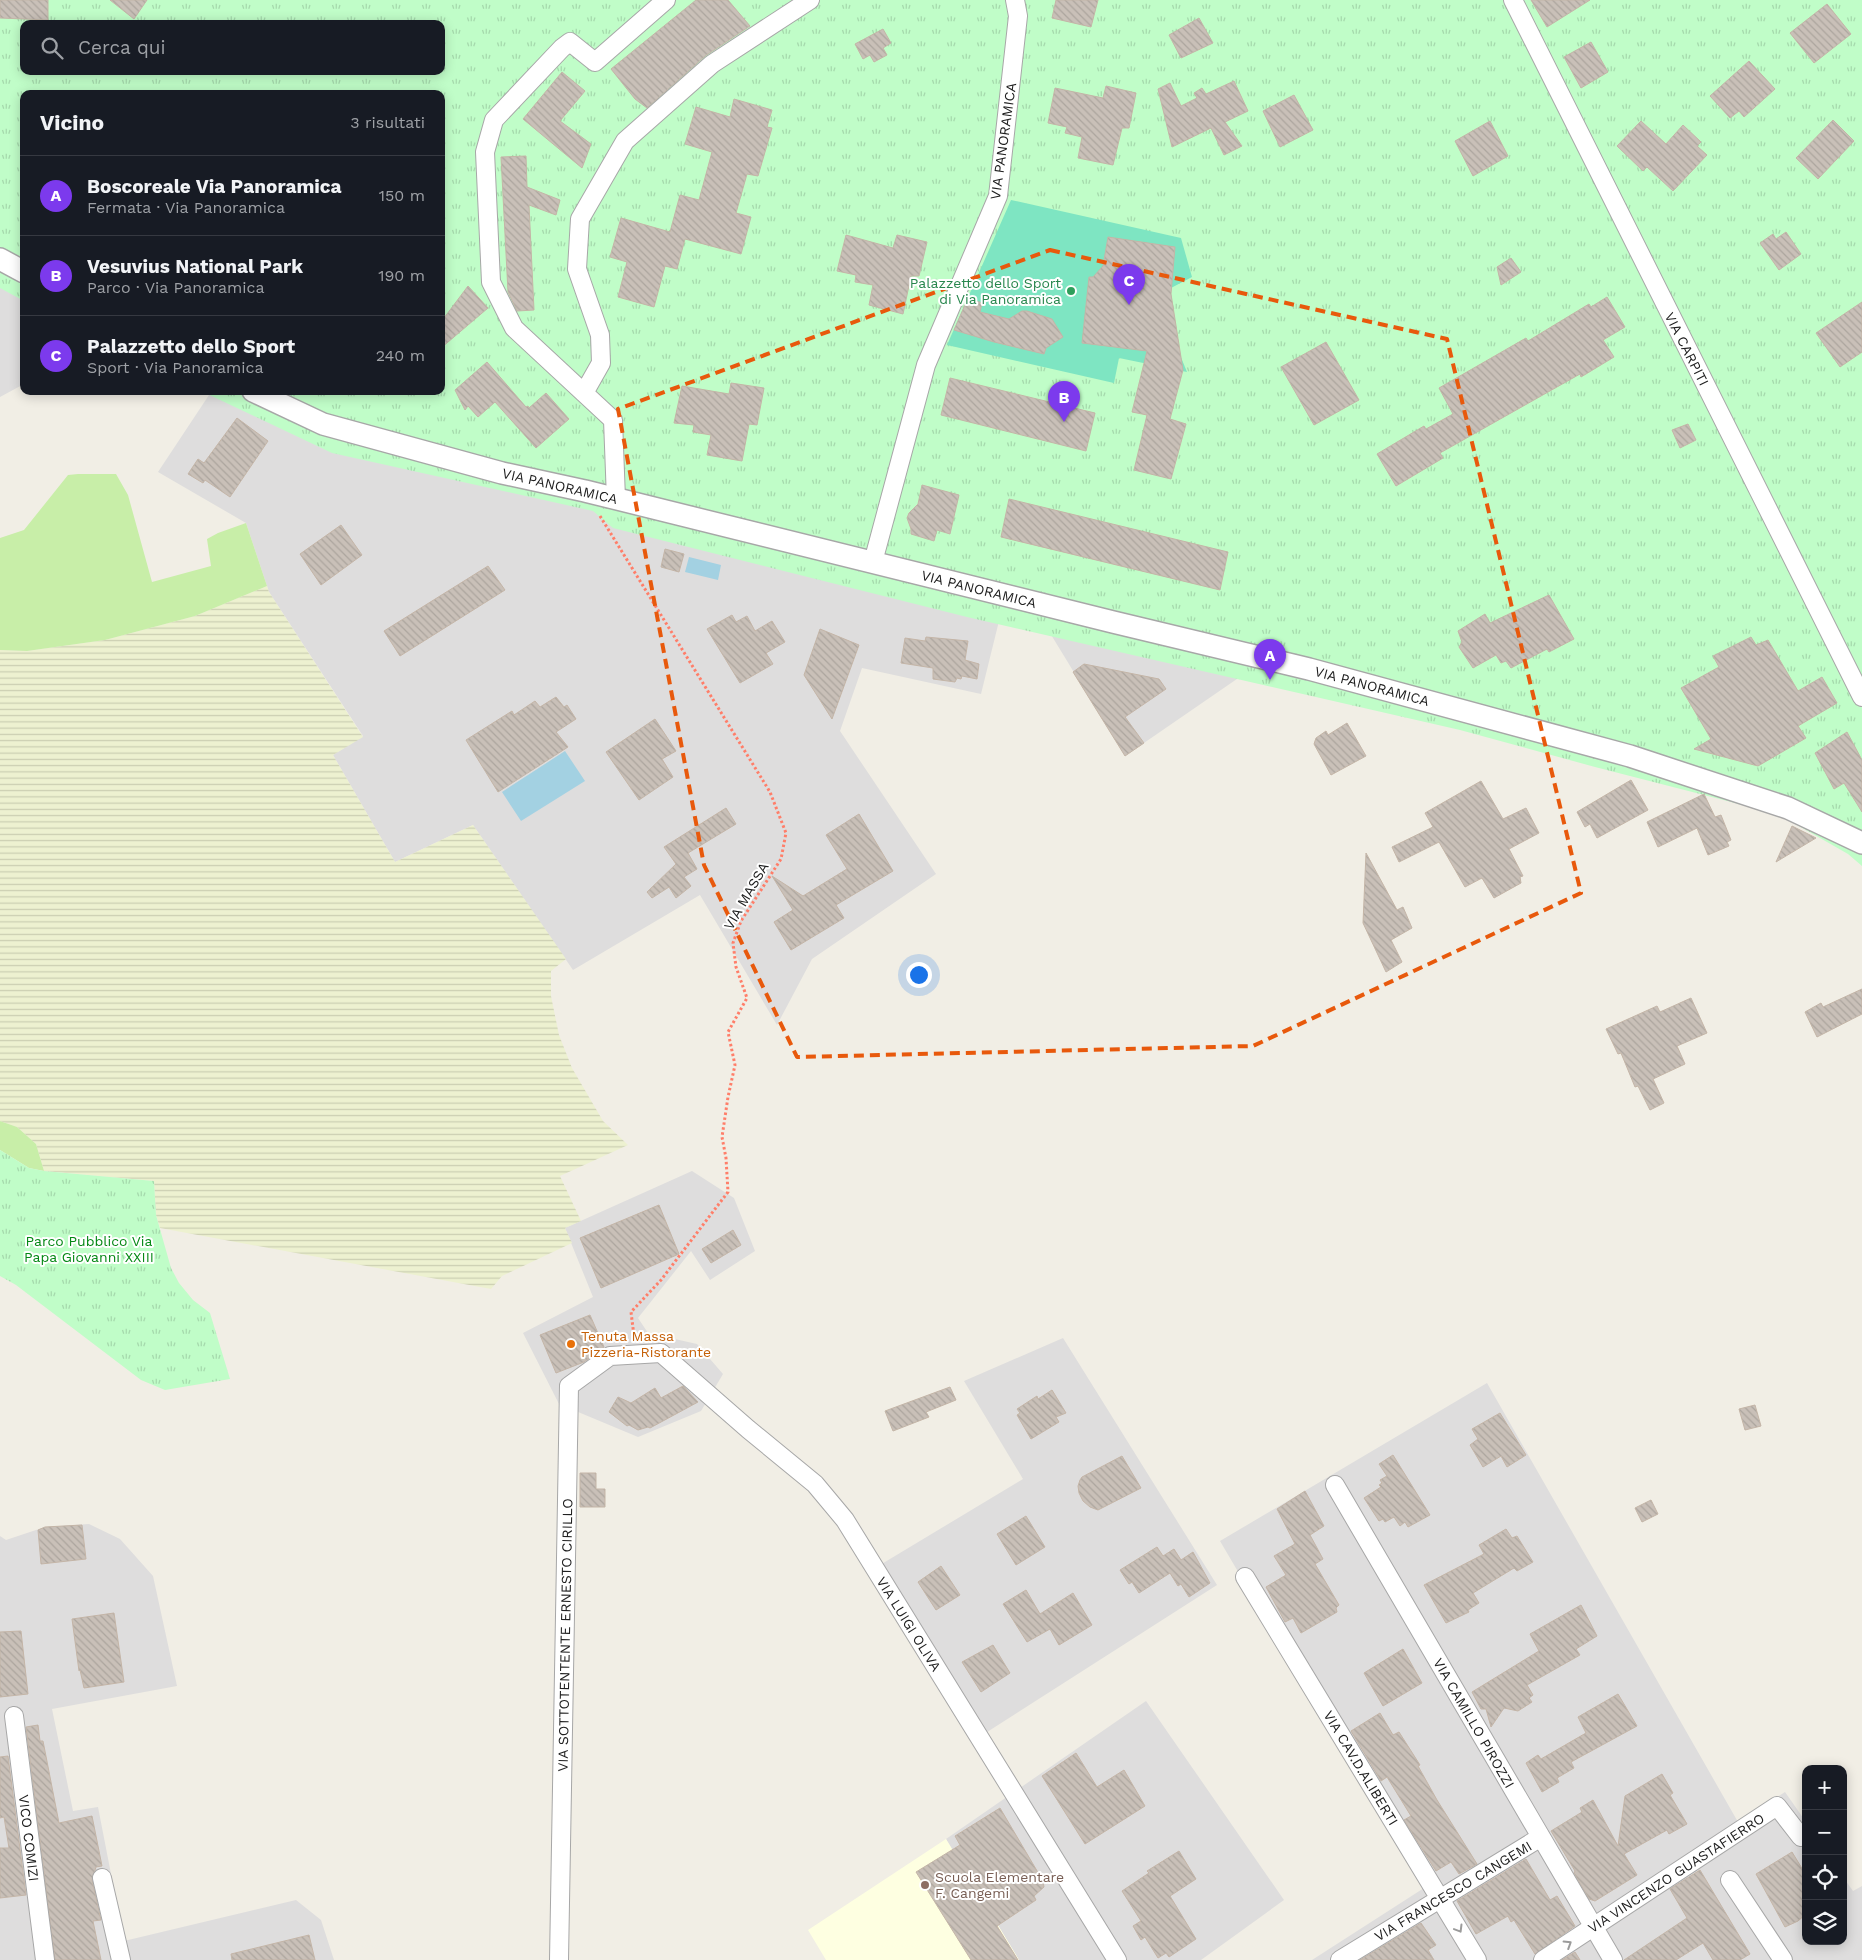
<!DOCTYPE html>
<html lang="it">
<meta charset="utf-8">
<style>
:root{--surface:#171b24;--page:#242831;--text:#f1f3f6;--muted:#9ea1a6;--line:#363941;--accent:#7c3aed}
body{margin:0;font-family:"Work Sans",sans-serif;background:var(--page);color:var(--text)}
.controls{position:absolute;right:15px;bottom:15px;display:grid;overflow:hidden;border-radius:10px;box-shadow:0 2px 12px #0003}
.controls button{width:45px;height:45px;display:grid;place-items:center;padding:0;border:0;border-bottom:1px solid var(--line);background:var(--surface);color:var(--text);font:25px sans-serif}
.you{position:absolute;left:918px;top:974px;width:18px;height:18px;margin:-12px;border:4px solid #fff;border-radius:50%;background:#1a73e8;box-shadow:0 0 0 8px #1a73e833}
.badge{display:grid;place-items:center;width:32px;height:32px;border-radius:50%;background:var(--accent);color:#fff;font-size:16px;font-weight:700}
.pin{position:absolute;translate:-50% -41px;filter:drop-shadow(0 1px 2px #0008)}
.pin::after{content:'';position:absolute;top:26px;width:18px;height:15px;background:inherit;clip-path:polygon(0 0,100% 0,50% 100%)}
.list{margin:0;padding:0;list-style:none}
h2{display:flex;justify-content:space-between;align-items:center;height:65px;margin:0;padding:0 20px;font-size:21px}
h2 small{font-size:16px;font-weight:400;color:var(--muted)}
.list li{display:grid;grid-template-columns:32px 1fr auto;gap:15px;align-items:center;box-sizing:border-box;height:80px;padding:0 20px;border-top:1px solid var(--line)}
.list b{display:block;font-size:19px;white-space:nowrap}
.list p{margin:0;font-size:16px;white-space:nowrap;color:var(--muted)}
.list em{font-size:16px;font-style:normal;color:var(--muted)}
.icon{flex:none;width:28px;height:28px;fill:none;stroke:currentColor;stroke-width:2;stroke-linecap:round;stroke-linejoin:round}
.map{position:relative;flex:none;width:1862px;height:1960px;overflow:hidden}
.search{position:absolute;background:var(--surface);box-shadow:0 2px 12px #0003;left:20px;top:20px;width:425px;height:55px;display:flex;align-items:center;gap:12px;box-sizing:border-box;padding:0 18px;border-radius:10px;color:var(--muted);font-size:19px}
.panel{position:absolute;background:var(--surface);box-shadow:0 2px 12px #0003;left:20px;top:90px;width:425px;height:305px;border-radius:10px}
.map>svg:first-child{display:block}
.residential{fill:#dedddd}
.education{fill:#feffe1}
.farmland{fill:url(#farmland-rules)}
.grass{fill:#c8eea8}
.park{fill:url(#park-tufts);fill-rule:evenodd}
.pitch{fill:#7ee5c2}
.water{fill:#a3d1e2}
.building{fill:url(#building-back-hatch);stroke:#c4b5a7}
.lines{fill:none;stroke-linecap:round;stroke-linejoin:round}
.minor-casing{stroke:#a7a7a7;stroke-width:20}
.tertiary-casing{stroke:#a7a7a7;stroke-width:24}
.path{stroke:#ff7e69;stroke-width:3;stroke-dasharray:2.5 2.5;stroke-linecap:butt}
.minor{stroke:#fff;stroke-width:18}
.tertiary{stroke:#fff;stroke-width:21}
.oneway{stroke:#9b9b9b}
.marked{fill:none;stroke:#e8590c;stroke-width:4;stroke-dasharray:10 6;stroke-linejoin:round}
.leisure-dot{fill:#2e9e5b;stroke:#fff;stroke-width:2}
.food-dot{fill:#e8710a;stroke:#fff;stroke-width:2}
.education-dot{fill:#8d6e63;stroke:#fff;stroke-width:2}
.labels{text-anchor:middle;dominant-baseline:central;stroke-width:4;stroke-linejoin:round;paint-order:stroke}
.street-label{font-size:14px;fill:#202020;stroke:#fff}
.leisure-label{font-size:14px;fill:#27864d;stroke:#fff;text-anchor:end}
.park-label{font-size:14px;fill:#048814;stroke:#fff}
.food-label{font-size:14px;fill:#c56008;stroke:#fff;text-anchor:start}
.education-label{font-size:14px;fill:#785e54;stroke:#fff;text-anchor:start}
</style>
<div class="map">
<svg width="1862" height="1960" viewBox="0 0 1862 1960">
<defs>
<pattern id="farmland-rules" width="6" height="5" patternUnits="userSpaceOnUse" patternTransform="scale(1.25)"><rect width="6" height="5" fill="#edf1d0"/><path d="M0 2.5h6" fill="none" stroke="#cbceb2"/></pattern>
<pattern id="park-tufts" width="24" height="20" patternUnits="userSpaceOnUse" patternTransform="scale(1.25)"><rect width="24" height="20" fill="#c0fdc8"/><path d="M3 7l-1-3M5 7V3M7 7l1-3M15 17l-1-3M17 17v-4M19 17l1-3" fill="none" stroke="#a5d9ac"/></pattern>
<pattern id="building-back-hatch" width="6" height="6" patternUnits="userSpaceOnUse" patternTransform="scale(1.25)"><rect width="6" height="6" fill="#c9c0b8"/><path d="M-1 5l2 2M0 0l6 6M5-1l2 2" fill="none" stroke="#aca59e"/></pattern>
</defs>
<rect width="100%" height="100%" fill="#f1eee5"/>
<path class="residential" d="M821,0l429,670 -125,86 -75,-123 -51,-12 -18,73 -119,-26 -22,63 96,143 -124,85 -35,66 -77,-130 -127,75 -100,-145 -78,37 -62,-107 30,-19 -94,-144 -23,-69 -88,-51 51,-77 232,-4v-320z
M24,124v260l-24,13v-239z
M692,1171l42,27 21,53 -45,29 -19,-29 -53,67 10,15 49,11 26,30 -22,37 -63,26 -79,-33 -36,-71 70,-36 -28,-69z
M1063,1338l154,247 -233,149 -104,-169 143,-86 -59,-98z
M1487,1383l251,439 47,-30 21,30v119h37v-64l10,14 9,-5v74h-550l112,-72 -204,-347z
M89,1524l31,15 33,37 24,110 -125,23 21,102 25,-4 26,134 172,-41 25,20 13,40h-334v-424l6,4 39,-13z
M1146,1701l138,199 -83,60h-182l-73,-121z"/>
<path class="education" d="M946,1839l73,121h-193l-18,-30z"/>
<path class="farmland" d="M267,586l2,6 94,145 -30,18 62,107 78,-37 93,134 -15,12v25l8,39 13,33 31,53 25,24 -68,31 21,45 -16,7 7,15 -70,33 -11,13 -331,-61 -4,-13 -2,-34 -110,-10 -8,-27 -19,-17 -17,-6v-471l27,1 78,-11 90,-24z"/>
<path class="grass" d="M78,474h38l12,21 24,87 59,-16 -4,-27 11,-6 28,-10 21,63 -72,30 -90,24 -78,11 -27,-1v-112l24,-8 44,-55z
M0,1121l17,6 19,17 8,27 -15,-3 -29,-18z"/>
<path class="park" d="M0,0h1862v866l-14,-12 -70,-40 -183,-47 -135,-37 -493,-113 -354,-89 -20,-17 -261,-58 -131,-62h240v-297h-417v207l-24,-13zM24,24h417v47h-417z
M0,1150l29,18 15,3 110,10 2,34 15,53 8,15 14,17 17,13 20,66 -65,11 -24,-10 -125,-95 -16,-9z"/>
<path class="pitch" d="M1011,200l170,38 11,39 -21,11v6l9,61 7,17 -68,-14 -5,25 -167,-38z"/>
<path class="water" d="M689,557l32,8 -3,15 -33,-8z
M565,751l20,30 -64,40 -19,-29z"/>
<path class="building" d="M0,0h48v20l-48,-2z
M110,0h37l-13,19z
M696,0h32l22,26 -45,30 -58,52 -12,-9 -24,-30z
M1056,0h42l-7,27 -39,-9z
M1531,0h59l-43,27z
M1827,4l24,30 -37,29 -24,-30z
M1199,18l14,25 -32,15 -12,-23z
M883,29l8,14 -8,5 4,7 -13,7 -4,-7 -7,4 -8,-15z
M1591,42l17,30 -27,16 -17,-31z
M1749,61l26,28 -31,28 -5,-6 -9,7 -20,-22z
M562,72l23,19 -25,30 31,23 -9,24 -59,-49z
M1234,81l14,30 -23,11 17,24 -18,9 -13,-27 -39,19 -14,-58 12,-6 11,23 16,-8 -3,-5 8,-5 4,6z
M1106,86l30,7 -7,35h-7l-9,37 -35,-7 4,-21 -17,-4 2,-6 -19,-4 7,-35 48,10z
M1294,95l19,35 -33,17 -17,-36z
M734,99l38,11 -5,17 5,1 -14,48 -11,-2 -11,39 15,4 -10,37 -56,-15 -8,30 -12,-3 -11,41 -36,-10 9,-35 -17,-5 11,-39 49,14 10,-37 19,5 13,-48 -27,-8 11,-37 34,10z
M1833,120l21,21 -36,38 -22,-21z
M1490,121l18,35 -35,20 -18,-35z
M1641,121l25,23 17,-19 18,17 -4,4 10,9 -34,36 -26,-24 -4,4 -26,-25z
M526,156l1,31 33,13 -4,15 -27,-10 5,105 -17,1 -9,-19 -7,-135z
M1786,232l15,22 -22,16 -19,-27 13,-9 3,5z
M846,235l47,13 4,-13 30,7 -8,34h-8l-8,38 -34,-9 4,-20 -18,-3 1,-7 -19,-4z
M1108,237l67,10 -4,47 12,76 -13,49 16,5 -15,55 -37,-9 13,-55 -15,-3 15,-61 -65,-8 7,-66h4l10,-11z
M1511,258l10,14 -20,13 -4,-18z
M468,286l20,22 -47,40v-26z
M1607,297l18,30 -22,13 11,17 -33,20 -1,-3 -140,79 3,5 -47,28 -19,-32 47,-28 2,3 27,-15 -14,-26 87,-50 2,3 61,-37 2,3z
M968,298l14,5 -2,9 29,7 13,-8h5l25,8 11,18 -17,11 -2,6 -50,-12 -40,-12z
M1862,302v50l-22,15 -24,-34z
M1326,342l33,58 -45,25 -33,-58z
M487,362l39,45 2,-1 1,2 17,-15 23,26 -33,29 -41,-46 -17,15 -10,-11 -3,4 -10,-20z
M950,378l145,35 -9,38 -145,-36z
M731,383l33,5 -7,37 -8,-1 -7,37 -35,-6 4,-20 -18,-3 1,-7 -20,-2 8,-37 47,8z
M237,418l31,23 -38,56 -25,-17 -2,3 -15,-9 10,-15 6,4z
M1688,424l8,16 -16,8 -8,-18z
M922,485l37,10 -9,39 -13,-4 -3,11 -23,-7v-5l-4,-11 2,-5 9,-9z
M1009,499l219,53 -8,38 -219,-53z
M341,525l21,30 -41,30 -21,-31z
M665,549l19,5 -5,18 -18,-5z
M488,566l17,24 -105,66 -16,-25z
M1549,595l25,44 -25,13 -2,-3 -36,19 -5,-7 -5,2 -5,-8 -23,13 -14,-21 3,-5 -4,-11 27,-17 5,9z
M732,615l4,7 11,-6 8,15 17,-10 13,21 -19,11 7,11 -33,19 -33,-54z
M820,629l39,16 -27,74 -28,-44z
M926,637l42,4 -3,19 14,4 -2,15 -15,-3 -1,3 -4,-1 -2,4 -22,-3v-11l-32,-5 4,-25 20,3z
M1751,637l5,8 12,-5 30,51 24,-14 15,26 -39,23 8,12 -48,28 -64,-17 17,-10 -30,-51 38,-21 -6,-11z
M1084,664l75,15 7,10 -41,28 19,26 -19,13 -52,-84z
M556,697l8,10 3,-2 9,14 -20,13 12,15 -70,45 -32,-52 46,-29 2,4 21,-14 5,6z
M655,719l21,32 -14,8 11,18 -34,23 -33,-48z
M1347,723l19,33 -35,19 -17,-31 2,-6 10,-7 2,4z
M1847,732l15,28v52l-18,-29 -10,6 -19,-36z
M1631,780l17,30 -51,28 -7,-14 -5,3 -8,-15z
M1481,781l22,38 23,-11 13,25 -30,16 14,27 -3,1 1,6 -27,15 -12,-20 -17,9 -26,-45 -40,20 -7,-15 41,-20 -8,-14z
M1704,794l11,23 6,-2 10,25 -4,2 2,4 -21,9 -11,-27 -39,19 -11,-25z
M726,808l10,16 -48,29 9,16 -13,8 7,9 -15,12 -7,-11 -17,11 -5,-6 29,-28 -12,-17z
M859,814l34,57 -57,34 8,13 -53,32 -17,-28 19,-12 -21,-34 31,20 44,-27 -21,-34z
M1792,826l24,12 -40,24z
M1366,853l31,57 6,-3 9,21 -21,12 11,22 -16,10 -23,-49z
M1862,989v25l-45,23 -12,-25 16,-9 2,4z
M1691,998l16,35 -30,13 8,18 -32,15 11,24 -14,7 -12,-24 -3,1 -14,-34 -3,1 -12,-25 51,-23 3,6z
M659,1205l20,49 -78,34 -21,-50z
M733,1230l8,15 -30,18 -9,-14z
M590,1315l14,32 -20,15 -28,11 -16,-38z
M683,1386l15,16 -48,26 -2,-1 -10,3 -9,-5 -2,1 -18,-14 9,-15 13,6 24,-15 6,10z
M950,1387l6,13 -30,12 3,5 -36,14 -8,-20z
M1052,1390l14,23 -10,4 3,5 -28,17 -14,-24 3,-2 -3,-4 20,-13 1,3z
M1755,1405l6,21 -16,4 -6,-21z
M1500,1413l26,42 -19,12 -6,-11 -18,11 -13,-22 8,-6 -6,-10z
M1393,1455l37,60 -22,12 -3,-5 -5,4 -6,-9 -9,5 -2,-3 -4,2 -15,-23 17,-11 -2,-2 3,-2 -2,-3 7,-4 -8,-12z
M1122,1456l19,32 -43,22 -8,-3 -7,-6 -4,-8 -1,-7 2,-6 2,-3z
M580,1473h16v16h9v18h-25z
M1305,1491l19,35 -14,9 13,24 -8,5 24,41 -3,3 1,4 -36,21 -8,-15 -8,4 -19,-35 20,-12 -12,-19 21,-12 -18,-35z
M1651,1500l7,14 -16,8 -7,-14z
M1026,1516l19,31 -29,18 -19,-31z
M82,1525l4,34 -45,5 -3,-34 7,-3z
M1506,1529l6,9 5,-2 16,26 -16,9 -3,-3 -41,25 6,10 -11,7 1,2 -23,11 -22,-38 60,-31 -5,-9z
M1157,1547l6,9 11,-7 7,11 12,-8 17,31 -21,14 -8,-13 -3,2 -8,-13 -31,20 -7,-11 -3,2 -9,-14z
M941,1566l19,29 -24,15 -18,-28z
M1026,1590l14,24 33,-21 19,32 -33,20 -9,-16 -23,13 -24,-38z
M1581,1605l16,31 -21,13 4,6 -53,30 6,10 -4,3 3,4 -14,9 -14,-3 -13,19 -5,-18h-5l-9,-17 67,-41 -9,-17z
M114,1613l10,69 -40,6 -4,-18 -1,1 -7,-52z
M21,1631l7,63 -28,3v-65z
M993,1645l17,28 -29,19 -19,-30z
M1403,1649l19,34 -39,23 -19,-33z
M1618,1694l19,32 -66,36 3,6 -17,10 2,4 -17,10 -16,-29 12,-8 3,4 45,-26 -8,-16z
M1380,1713l13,22 6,-3 21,33 -2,1 19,34 40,64 -18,10 -8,-12 -15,9 -32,-51 7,-4 -24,-39 -6,4 -30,-50z
M38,1725l2,16h3l16,82 33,-7 10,50 -6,1 -4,13 9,40 -8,1 8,39h-46l-29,-233z
M1076,1753l21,34 27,-17 21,36 -60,38 -43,-68z
M8,1756l18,139 -26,3v-50h9l-5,-31 -4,1v-61z
M1662,1774l11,19 -3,2 17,29 -18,10 -2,-4 -43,24 13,21 -42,26 -6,-2 -15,-26 1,-2 -24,-40 31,-19 -2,-4 13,-8 25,46 7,-50z
M1000,1808l43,73 1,6 -10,9 2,4 -39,26 21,34h-47l-55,-88 44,-27 -5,-9z
M1179,1851l17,28 -26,17 26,43 -27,18 -3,-4 -8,5 -13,-21 -4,3 -8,-14 8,-5 -19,-30 27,-18 -2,-2z
M1792,1852l14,23v39l-8,7 -13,6 -29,-53z
M1526,1859l24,41 7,-4 18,30 -40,28 -21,-34 -3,2 -3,-6 -32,18 -19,-33z
M1700,1870l50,84 -10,6h-27l-10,-17 -27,17h-52l63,-42 -17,-29z
M1421,1923l15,22 -8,5 6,10h-74z
M309,1935l6,25h-83l-1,-6z
M1575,1952l5,8h-18z"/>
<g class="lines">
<defs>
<path id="minor" d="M1513,0l349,697
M584,393l17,-30 -1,-28 -23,-66 3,-50 45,-78 87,-77 98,-64
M616,499l-3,-79 -99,-92 -23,-46 -6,-130 9,-32 68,-72 8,-6 25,20 71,-62
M873,562l53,-197 72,-169 20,-180 -3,-16
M1335,1485l278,475
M1245,1577l232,383
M14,1716l31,244
M102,1878l19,82
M1730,1880l53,80
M559,1960l10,-574 41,-30 51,-3 87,76 67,55 30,36 272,440
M1340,1960l201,-123
M1543,1960l234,-154 24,31"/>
<path id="tertiary" d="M0,259l24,13
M253,391l70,33 179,49 83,18 528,131 196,47 321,87 158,52 74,35"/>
</defs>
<use href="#minor" class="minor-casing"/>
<use href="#tertiary" class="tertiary-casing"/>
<path class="path" d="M600,516l170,276 16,41 -5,26 -40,62 -8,22 3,24 11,31 -19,34 7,33 -7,32 -6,40 4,21 2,34 -67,88 -30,32 3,24"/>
<use href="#minor" class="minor"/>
<use href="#tertiary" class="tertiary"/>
</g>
<defs><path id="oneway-chevron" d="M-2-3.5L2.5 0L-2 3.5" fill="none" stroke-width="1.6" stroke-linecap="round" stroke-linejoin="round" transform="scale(1.25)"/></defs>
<g class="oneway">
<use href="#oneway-chevron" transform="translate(1459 1929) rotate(59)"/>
<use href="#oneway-chevron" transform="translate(1568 1944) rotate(-32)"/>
</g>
<path class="marked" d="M1050,250l397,89 134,554 -328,153 -456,11 -93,-192 -86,-456z"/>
<circle class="leisure-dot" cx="1071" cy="291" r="5"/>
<circle class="food-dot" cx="571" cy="1344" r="5"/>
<circle class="education-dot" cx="925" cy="1885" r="5"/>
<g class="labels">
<g class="street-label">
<text transform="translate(1003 141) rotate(-82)">VIA PANORAMICA</text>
<text transform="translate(1687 349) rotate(63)">VIA CARPITI</text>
<text transform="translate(560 486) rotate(13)">VIA PANORAMICA</text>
<text transform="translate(979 589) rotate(14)">VIA PANORAMICA</text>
<text transform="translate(1372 686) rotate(15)">VIA PANORAMICA</text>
<text transform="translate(746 896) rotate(-60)">VIA MASSA</text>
<text transform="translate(909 1624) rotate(58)">VIA LUIGI OLIVA</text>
<text transform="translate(565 1635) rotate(-89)">VIA SOTTOTENTENTE ERNESTO CIRILLO</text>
<text transform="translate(1474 1723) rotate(60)">VIA CAMILLO PIROZZI</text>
<text transform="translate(1361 1768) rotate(59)">VIA CAV.D.ALIBERTI</text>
<text transform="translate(29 1838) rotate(83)">VICO COMIZI</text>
<text transform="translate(1676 1873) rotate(-33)">VIA VINCENZO GUASTAFIERRO</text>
<text transform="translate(1453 1891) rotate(-31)">VIA FRANCESCO CANGEMI</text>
</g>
<g class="leisure-label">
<text x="1061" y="283">Palazzetto dello Sport<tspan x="1061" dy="16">di Via Panoramica</tspan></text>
</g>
<g class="park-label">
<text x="89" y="1241">Parco Pubblico Via<tspan x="89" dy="16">Papa Giovanni XXIII</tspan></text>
</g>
<g class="food-label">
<text x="581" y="1336">Tenuta Massa<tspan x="581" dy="16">Pizzeria-Ristorante</tspan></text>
</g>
<g class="education-label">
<text x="935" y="1877">Scuola Elementare<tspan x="935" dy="16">F. Cangemi</tspan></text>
</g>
</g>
</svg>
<div class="controls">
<button>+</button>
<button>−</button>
<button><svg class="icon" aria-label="locate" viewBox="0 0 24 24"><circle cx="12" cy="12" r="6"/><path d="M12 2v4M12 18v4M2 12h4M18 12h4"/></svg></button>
<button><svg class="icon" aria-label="layers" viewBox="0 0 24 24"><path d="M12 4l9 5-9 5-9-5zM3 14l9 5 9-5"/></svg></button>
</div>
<div class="you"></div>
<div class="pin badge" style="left:1270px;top:680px">A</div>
<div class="pin badge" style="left:1064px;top:422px">B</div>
<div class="pin badge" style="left:1129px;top:305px">C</div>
<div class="search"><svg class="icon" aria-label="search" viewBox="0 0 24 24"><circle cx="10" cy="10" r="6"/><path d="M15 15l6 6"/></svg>Cerca qui</div>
<section class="panel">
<h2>Vicino<small>3 risultati</small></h2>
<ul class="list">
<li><span class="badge">A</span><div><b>Boscoreale Via Panoramica</b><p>Fermata · Via Panoramica</p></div><em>150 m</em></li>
<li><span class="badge">B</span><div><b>Vesuvius National Park</b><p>Parco · Via Panoramica</p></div><em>190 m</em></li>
<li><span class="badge">C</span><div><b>Palazzetto dello Sport</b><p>Sport · Via Panoramica</p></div><em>240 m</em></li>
</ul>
</section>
</div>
